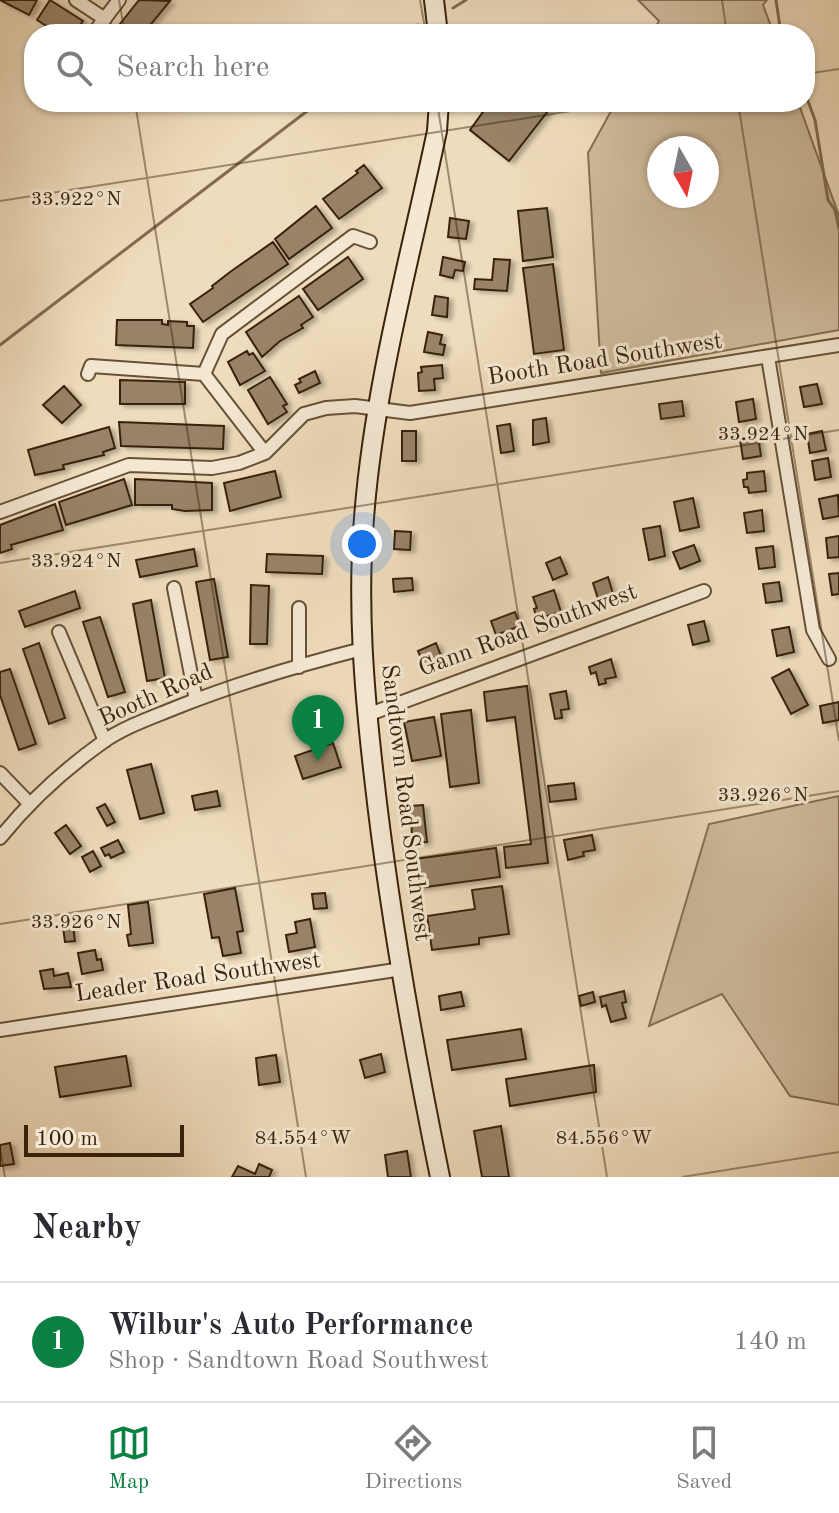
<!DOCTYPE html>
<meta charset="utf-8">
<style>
:root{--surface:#fff;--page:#f2f2f3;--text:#2b2b33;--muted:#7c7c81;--line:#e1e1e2;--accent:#0b8043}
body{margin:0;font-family:"Old Standard TT",serif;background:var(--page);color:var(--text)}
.compass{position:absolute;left:647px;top:136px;width:72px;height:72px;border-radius:50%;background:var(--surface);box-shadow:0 2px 6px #0004;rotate:171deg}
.scale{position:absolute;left:24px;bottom:20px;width:160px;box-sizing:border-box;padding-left:8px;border:4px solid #39230b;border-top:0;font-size:22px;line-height:28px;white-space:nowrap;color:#39230b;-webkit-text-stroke:6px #f5e8d3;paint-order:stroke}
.you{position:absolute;left:362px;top:544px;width:28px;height:28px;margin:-20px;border:6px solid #fff;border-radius:50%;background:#1a73e8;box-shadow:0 0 0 12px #1a73e833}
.badge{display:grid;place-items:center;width:52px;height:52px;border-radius:50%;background:var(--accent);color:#fff;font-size:26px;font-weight:700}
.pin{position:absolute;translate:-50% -66px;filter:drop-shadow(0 2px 4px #0008)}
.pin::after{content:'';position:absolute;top:42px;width:28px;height:24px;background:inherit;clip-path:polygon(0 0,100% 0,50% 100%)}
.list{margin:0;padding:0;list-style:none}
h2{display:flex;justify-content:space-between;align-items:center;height:104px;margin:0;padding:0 32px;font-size:34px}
h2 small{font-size:26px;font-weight:400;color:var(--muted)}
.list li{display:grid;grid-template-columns:52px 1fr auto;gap:24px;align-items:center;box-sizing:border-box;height:120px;padding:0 32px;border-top:2px solid var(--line)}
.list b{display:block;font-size:30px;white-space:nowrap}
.list p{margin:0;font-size:26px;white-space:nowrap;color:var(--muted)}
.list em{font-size:26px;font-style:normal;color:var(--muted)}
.icon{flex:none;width:44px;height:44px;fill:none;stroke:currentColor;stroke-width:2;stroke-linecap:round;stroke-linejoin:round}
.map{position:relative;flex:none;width:839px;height:1177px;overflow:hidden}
.search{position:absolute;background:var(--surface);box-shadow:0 2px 6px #0004;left:24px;right:24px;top:24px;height:88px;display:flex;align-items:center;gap:20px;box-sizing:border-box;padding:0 28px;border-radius:32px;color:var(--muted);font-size:30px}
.sheet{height:224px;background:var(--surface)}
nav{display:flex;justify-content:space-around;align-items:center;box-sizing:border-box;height:112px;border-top:2px solid var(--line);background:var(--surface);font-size:22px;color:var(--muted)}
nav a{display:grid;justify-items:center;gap:4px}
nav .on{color:var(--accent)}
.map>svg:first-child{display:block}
.green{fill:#d0bd9e;stroke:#847054;stroke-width:2;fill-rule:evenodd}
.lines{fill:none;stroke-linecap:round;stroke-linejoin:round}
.stream{stroke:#816c51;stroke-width:3}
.building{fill:#988367;stroke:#39230b;stroke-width:2;filter:url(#shadow)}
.street-casing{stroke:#665137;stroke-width:16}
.secondary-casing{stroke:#39230b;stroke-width:22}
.street{stroke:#f5e8d3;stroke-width:12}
.secondary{stroke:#f5e8d3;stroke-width:18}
.ticks{fill:none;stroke:#39230b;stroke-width:2;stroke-opacity:0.45}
.labels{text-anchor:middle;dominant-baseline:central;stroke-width:6;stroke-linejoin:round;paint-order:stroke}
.street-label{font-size:24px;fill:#39230b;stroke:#f5e8d3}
.ticks-label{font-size:20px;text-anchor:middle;fill:#39230b;stroke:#f5e8d3;stroke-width:6;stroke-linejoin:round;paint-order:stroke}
</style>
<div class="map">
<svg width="839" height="1177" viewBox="0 0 839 1177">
<defs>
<filter id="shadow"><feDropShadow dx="4.5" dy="2.5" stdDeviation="2" flood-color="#0004"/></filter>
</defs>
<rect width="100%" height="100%" fill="#efdcbc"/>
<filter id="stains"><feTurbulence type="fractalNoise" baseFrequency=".0025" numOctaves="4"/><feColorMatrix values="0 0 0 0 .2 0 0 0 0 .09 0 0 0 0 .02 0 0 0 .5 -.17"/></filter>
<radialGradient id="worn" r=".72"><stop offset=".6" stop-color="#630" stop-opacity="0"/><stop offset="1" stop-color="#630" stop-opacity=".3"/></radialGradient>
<path class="green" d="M638,0h129l-4,5 11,29h-122l7,-13z
M616,102h182l41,114v114l-238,43 -13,-220zM707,148v48h-48v-48z
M839,796v309l-49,-9 -68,-102 -73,32 60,-202z"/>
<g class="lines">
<path class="stream" d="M776,0l5,34
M453,8l13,-8
M407,34l11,-9
M805,93l10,27 13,80 7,10 4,19
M0,345l319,-243"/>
</g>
<path class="building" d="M0,0h37l-8,15z
M50,0l33,21 -9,13h-15l-22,-14z
M139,0l31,1 -27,33h-31z
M490,102h65l-46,59 -39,-31z
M364,165l18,23 -43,31 -16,-20 35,-26 -2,-2z
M316,206l16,22 -43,31 -14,-20z
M547,208l6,49 -30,4 -5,-50z
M450,218l19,3 -3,18 -18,-2z
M273,242l15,22 -85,58 -13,-18 23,-16 -1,-2 18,-14z
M348,257l15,22 -45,31 -15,-21z
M443,257l22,5 -2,9 -8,-1 -2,8 -13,-3z
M494,259l16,1 -3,31 -33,-2 1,-10 17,1z
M553,264l11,86 -30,4 -11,-86z
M299,296l14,21 -12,8 2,3 -23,13 -18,16 -16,-25z
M435,296l13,2 -1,19 -15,-2z
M117,320h45v4l6,1v-4l19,1v4h7l-1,22 -77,-3z
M428,332l14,3 -2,9 5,1 -2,10 -19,-3z
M247,351l2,4 4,-2 12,18 -25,14 -12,-23z
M442,365l1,13 -9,1 1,11 -16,1 -1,-18 4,-1 -1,-5z
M315,371l5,12 -21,10 -4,-8 6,-3 -2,-3z
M270,377l17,27 -4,2 4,6 -19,12 -20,-34z
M120,380l65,2v22h-65z
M817,384l5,20 -18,3 -4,-20z
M64,386l17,19 -19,18 -19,-18z
M753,399l3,20 -17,3 -3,-20z
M682,401l2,15 -23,3 -2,-15z
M546,418l3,24 -16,3v-25z
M119,422l105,4 -1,23 -102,-3z
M510,424l4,27 -13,2 -4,-27z
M109,427l6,21 -12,4 1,3 -41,10 1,4 -29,6 -7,-25z
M402,431h14v30h-14z
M822,431l4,19 -16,3 -3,-19z
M758,436l3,20 -18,3 -3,-20z
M828,458l3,19 -16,3 -3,-19z
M275,471l6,26 -51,14 -6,-28z
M764,471l2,20 -17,2 -1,-6h-4l-1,-7 4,-1v-6z
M124,479l8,26 -66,20 -7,-23z
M135,479l77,4v27l-27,1 -13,-2v-4h-37z
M838,495l1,21 -16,3 -4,-20z
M693,498l6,29 -19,4 -6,-29z
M55,504l8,26 -52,15 1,4 -12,4v-28z
M762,510l2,21 -17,2 -3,-20z
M660,526l5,30 -16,4 -6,-31z
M395,531l16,1 -1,18 -16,-1z
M839,536v21l-11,1 -2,-20z
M694,545l6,16 -20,8 -7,-17z
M773,546l2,21 -16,2 -3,-21z
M194,549l3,17 -57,11 -4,-17z
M267,554l56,2 -1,18 -56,-2z
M560,557l7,17 -14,6 -7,-17z
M839,573v21l-7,1 -3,-21z
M608,577l6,20 -15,5 -6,-19z
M412,578l1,12 -19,2 -1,-13z
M214,579l14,78 -18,3 -14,-78z
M779,582l3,19 -16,2 -3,-19z
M251,585l18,1 -2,58h-17z
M554,590l7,22 -14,4 4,10 -11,4 -6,-21 3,-1 -4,-11z
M75,591l5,17 -55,19 -6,-16z
M151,600l14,78 -18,3 -14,-77z
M515,612l5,14 -24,9 -5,-14z
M100,617l25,75 -17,5 -25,-75z
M704,621l5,20 -16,4 -5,-20z
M789,627l5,25 -17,4 -5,-26z
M39,643l26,75 -16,6 -26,-75z
M436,643l6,15 -18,7 -6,-14z
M611,659l5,18 -11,2 1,4 -7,2 -3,-13 -5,2 -2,-7z
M10,669l26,75 -17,6 -19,-55v-23z
M789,669l19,36 -17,9 -19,-36z
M527,686l21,177 -42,5 -2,-21 27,-3 -16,-127 -28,4 -3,-29z
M566,691l3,18 -8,1 1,8 -7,1 -5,-25z
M839,702v18l-16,3 -3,-17z
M471,710l8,73 -29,4 -9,-73z
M434,717l7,39 -29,5 -8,-39z
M333,743l8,24 -38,12 -8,-23z
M151,764l13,49 -24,6 -13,-49z
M574,783l2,16 -26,3 -2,-16z
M217,791l3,15 -25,4 -3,-14z
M105,804l10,18 -8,4 -10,-18z
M423,805l4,37 -15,1 -1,-37z
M66,825l15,21 -11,8 -15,-21z
M592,835l3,15 -12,2 1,4 -16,4 -4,-20z
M118,840l6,12 -13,6 -2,-4 -4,2 -4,-8z
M496,848l4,29 -82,11 -3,-29z
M93,851l8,15 -11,6 -8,-15z
M502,886l7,48 -30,4v6l-47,6 -5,-34 48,-7 -3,-19z
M235,888l8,43 -6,1 4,21 -18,3 -4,-19 -7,1 -8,-44z
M325,893l2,15 -13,1 -2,-15z
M148,902l5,41 -24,3 -2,-11 4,-1 -3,-29z
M310,919l5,28 -26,5 -3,-17 11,-2 -2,-11z
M73,926l2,15 -10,1 -2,-15z
M95,950l2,10 4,-1 2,11 -21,4 -4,-21z
M53,969l1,7 14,-3 3,14 -27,2 -4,-18z
M624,991l2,11 -4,1 4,15 -15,4 -5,-17 -4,2 -2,-10z
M461,992l3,14 -23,4 -2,-14z
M593,992l2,10 -14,4 -2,-10z
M521,1029l5,30 -74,11 -5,-30z
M381,1054l4,18 -20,6 -5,-18z
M276,1055l4,27 -21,3 -3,-27z
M126,1056l5,30 -71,11 -5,-30z
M594,1065l2,27 -86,14 -4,-27z
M501,1126l8,51h-27l-8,-46z
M10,1143l4,21 -14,2v-21z
M407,1151l4,26h-23l-3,-22z
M259,1164l13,6 -3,7h-37l6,-11 17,8z"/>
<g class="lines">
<defs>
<path id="street" d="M76,0l29,19
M96,30l23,-30
M768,357l45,273 16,29
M88,374l3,-8 113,8 61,79
M204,374l18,-40 131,-98 17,6
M0,512l129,-47 83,3 27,-5 26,-10 39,-39 22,-6 29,-2 55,7 429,-68
M174,588l22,112
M299,608v59
M59,632l46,109
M367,715l337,-124
M0,773l30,31
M0,838c29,-36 65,-69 103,-96 21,-15 48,-24 72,-34 60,-24 124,-43 187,-59
M0,1030l402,-61"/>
<path id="secondary" d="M434,0l4,34
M439,102l-2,29c-27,128 -63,256 -73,387 -7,86 0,173 10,259 15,134 39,268 66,400"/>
</defs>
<use href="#street" class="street-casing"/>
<use href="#secondary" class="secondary-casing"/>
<use href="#street" class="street"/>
<use href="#secondary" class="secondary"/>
</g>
<path class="ticks" d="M119,0l6,34M420,0l6,34M722,0l5,34M805,74l34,-5M135,102l171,1075M437,102l170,1075M738,102l101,639M0,201l628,-99M0,563l839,-133M0,924l839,-133M0,1148l5,29M682,1177l157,-25"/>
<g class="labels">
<g class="street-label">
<text transform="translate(605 360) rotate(-9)">Booth Road Southwest</text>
<text transform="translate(528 631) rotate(-20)">Gann Road Southwest</text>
<text transform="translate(156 696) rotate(-24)">Booth Road</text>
<text transform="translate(405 803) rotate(83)">Sandtown Road Southwest</text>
<text transform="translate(198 978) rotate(-8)">Leader Road Southwest</text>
</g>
</g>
<g class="ticks-label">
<text x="76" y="205">33.922°N</text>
<text x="763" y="440">33.924°N</text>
<text x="76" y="567">33.924°N</text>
<text x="763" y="801">33.926°N</text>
<text x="76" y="928">33.926°N</text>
<text x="303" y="1144">84.554°W</text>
<text x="604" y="1144">84.556°W</text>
</g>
<rect width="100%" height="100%" filter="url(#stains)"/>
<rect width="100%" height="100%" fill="url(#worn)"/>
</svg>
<svg class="compass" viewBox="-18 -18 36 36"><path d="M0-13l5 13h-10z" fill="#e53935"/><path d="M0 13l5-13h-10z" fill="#7c7c81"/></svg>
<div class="scale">100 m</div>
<div class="you"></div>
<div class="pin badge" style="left:318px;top:761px">1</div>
<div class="search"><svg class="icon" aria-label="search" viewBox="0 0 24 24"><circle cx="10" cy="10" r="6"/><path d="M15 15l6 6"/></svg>Search here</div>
</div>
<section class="sheet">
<h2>Nearby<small></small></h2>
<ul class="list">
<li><span class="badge">1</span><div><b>Wilbur's Auto Performance</b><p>Shop · Sandtown Road Southwest</p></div><em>140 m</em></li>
</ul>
</section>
<nav>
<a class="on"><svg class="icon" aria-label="map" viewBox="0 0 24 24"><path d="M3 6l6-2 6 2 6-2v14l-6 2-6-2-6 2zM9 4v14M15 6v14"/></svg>Map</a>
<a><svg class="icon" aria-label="directions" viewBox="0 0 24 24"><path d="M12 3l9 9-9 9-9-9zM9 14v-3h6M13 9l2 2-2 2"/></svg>Directions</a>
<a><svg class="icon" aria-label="saved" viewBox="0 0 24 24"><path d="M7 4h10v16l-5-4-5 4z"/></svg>Saved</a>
</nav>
